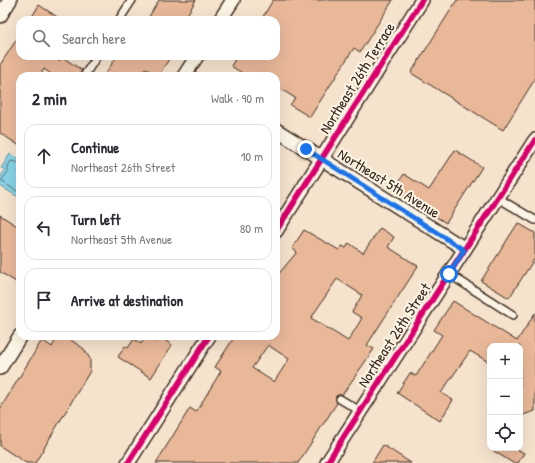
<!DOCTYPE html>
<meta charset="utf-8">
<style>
:root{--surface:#fff;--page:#f2f2f3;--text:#2b2b33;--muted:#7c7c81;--line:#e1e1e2}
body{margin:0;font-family:"Patrick Hand",sans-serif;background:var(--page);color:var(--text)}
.controls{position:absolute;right:12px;bottom:12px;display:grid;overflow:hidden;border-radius:8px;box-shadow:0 4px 16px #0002}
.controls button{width:36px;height:36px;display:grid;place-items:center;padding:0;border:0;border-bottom:1px solid var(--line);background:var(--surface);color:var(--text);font:20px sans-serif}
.stop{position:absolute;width:12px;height:12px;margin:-9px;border:3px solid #1a73e8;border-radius:50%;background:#fff}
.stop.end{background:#1a73e8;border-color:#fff;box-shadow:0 1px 4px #0008}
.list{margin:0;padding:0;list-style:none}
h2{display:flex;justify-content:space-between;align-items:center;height:52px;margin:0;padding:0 16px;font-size:17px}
h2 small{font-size:13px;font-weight:400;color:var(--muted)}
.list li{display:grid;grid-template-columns:26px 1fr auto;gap:12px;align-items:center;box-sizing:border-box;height:64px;margin:0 8px 8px;padding:0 8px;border:1px solid var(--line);border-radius:12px}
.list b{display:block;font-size:15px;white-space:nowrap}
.list p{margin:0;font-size:13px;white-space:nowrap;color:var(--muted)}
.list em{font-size:13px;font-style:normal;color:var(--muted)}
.icon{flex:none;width:22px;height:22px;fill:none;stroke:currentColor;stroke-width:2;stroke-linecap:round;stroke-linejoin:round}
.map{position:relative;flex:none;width:535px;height:463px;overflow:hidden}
.search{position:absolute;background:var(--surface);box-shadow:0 4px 16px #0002;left:16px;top:16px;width:264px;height:44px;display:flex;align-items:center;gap:10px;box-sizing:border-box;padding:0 14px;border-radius:12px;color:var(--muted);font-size:15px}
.panel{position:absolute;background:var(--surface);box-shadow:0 4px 16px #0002;left:16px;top:72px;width:264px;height:268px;border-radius:12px}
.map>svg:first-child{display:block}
.water{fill:#88d3e8;stroke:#698f97}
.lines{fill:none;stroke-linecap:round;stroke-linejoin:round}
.shore{stroke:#5a6e6f;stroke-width:1}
.building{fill:#e9b899;stroke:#3b2a1e;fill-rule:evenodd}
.lane-casing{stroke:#3b2a1e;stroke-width:10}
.street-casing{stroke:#3b2a1e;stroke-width:16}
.lane{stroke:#fcf5e5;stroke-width:7}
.street{stroke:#fcf5e5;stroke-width:13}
.cycleway-casing{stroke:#fcf5e5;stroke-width:8}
.cycleway{stroke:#d6006c;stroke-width:6}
.route{stroke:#1a73e8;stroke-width:5}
.labels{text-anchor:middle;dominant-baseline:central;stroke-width:4;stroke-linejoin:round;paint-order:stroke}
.street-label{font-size:15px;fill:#3b2a1e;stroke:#fcf5e5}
</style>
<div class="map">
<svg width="535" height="463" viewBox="0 0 535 463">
<rect width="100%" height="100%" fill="#f6e3ce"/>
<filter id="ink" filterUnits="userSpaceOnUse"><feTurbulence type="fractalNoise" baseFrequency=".025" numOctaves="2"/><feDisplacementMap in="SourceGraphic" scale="8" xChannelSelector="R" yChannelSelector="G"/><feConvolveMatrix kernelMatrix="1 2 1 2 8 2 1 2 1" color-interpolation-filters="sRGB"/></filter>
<g filter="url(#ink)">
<path class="water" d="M10,154l10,6v8l-2,5 2,1v24l-20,-12v-8l5,-8 -4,-2z"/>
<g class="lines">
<path class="shore" d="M20,163l-9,-2 -3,5v6l-7,9 19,12"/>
</g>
<path class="building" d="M159,0h37l-12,20h-37z
M273,0h120l-33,52 -6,-4 -44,69 -20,-12 5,-7 -19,-12v-10h-29l-16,-10 6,-10h39v-36h-15z
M457,0h78v79l-32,51 -92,-57z
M39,5l23,15h-32z
M20,34v22h33l6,5 3,-4 20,13 -3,6h-25l-10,-7 -4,7h-20v70l-20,-13v-68z
M117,56h54l-13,20 -13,-8 -5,8h-36z
M455,150l27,17 -36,56 -52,-33 10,-16 25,16z
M0,215l20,13v47l-4,7 -16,-10z
M518,223l17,10v25l-26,40 -28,-17z
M380,228l14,9 -6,10 30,19 -51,79 7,4 -32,46 -6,1 1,7 -39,60h-142l34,-55 6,4 25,-41 -6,-4 20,-31h41v-59l21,-25 -5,-4 12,-18 35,20 3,-4 4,2 3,-5 14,10zM337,279l25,16 -10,17 10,6 -14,23 -37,-23zM268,345l21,14 -15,23 -22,-14z
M453,301l64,40 18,-28v98l-15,5v-70h-30v17l-20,-12 -29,42 12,7 -13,21 -43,-28 13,-20 6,3 26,-41 -8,-5z
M58,336h7l19,13 6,10v12l-55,92h-9l-26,-17v-37l42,-69 10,7z
M146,336l11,6 3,-5 12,8 -21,33 -33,-21 7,-11 3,2 6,-9 7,5z
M383,445l28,18h-39z
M489,448h26l9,5 -6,10h-5z"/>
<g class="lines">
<defs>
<path id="lane" d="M119,20l13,-20
M84,76l13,-20
M498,198l37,22
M449,274l64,41
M340,399l20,12"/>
<path id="street" d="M0,16l10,-16
M220,20l13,-20
M184,76l13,-20
M276,130l189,119
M276,231l146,-231
M0,368l20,-32
M128,463l81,-127
M327,463l208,-323"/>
</defs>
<use href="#lane" class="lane-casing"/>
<use href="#street" class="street-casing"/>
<use href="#lane" class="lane"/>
<use href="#street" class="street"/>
<defs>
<path id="cycleway" d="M276,231l146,-231
M128,463l81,-127
M327,463l208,-323"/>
</defs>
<use href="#cycleway" class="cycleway-casing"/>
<use href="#cycleway" class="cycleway"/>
</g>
</g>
<g class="lines" filter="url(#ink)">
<path class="route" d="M306,149l158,101 -15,24"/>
</g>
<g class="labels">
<g class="street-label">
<text transform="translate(357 78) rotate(-58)">Northeast 26th Terrace</text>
<text transform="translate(389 183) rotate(32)">Northeast 5th Avenue</text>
<text transform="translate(394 335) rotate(-57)">Northeast 26th Street</text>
</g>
</g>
</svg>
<div class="controls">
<button>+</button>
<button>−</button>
<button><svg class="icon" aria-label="locate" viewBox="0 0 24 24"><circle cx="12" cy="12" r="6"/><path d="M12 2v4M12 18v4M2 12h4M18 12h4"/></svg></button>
</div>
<div class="stop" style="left:449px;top:274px"></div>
<div class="stop end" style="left:306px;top:149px"></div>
<div class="search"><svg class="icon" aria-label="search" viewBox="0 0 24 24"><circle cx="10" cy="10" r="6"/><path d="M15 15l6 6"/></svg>Search here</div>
<section class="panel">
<h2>2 min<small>Walk · 90 m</small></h2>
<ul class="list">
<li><svg class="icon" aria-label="ahead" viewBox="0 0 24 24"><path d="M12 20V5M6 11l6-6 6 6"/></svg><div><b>Continue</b><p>Northeast 26th Street</p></div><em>10 m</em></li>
<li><svg class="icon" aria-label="left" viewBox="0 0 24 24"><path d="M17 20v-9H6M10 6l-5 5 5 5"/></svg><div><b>Turn left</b><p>Northeast 5th Avenue</p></div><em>80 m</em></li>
<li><svg class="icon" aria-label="arrive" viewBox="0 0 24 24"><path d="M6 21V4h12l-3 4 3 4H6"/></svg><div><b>Arrive at destination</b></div></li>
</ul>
</section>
</div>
